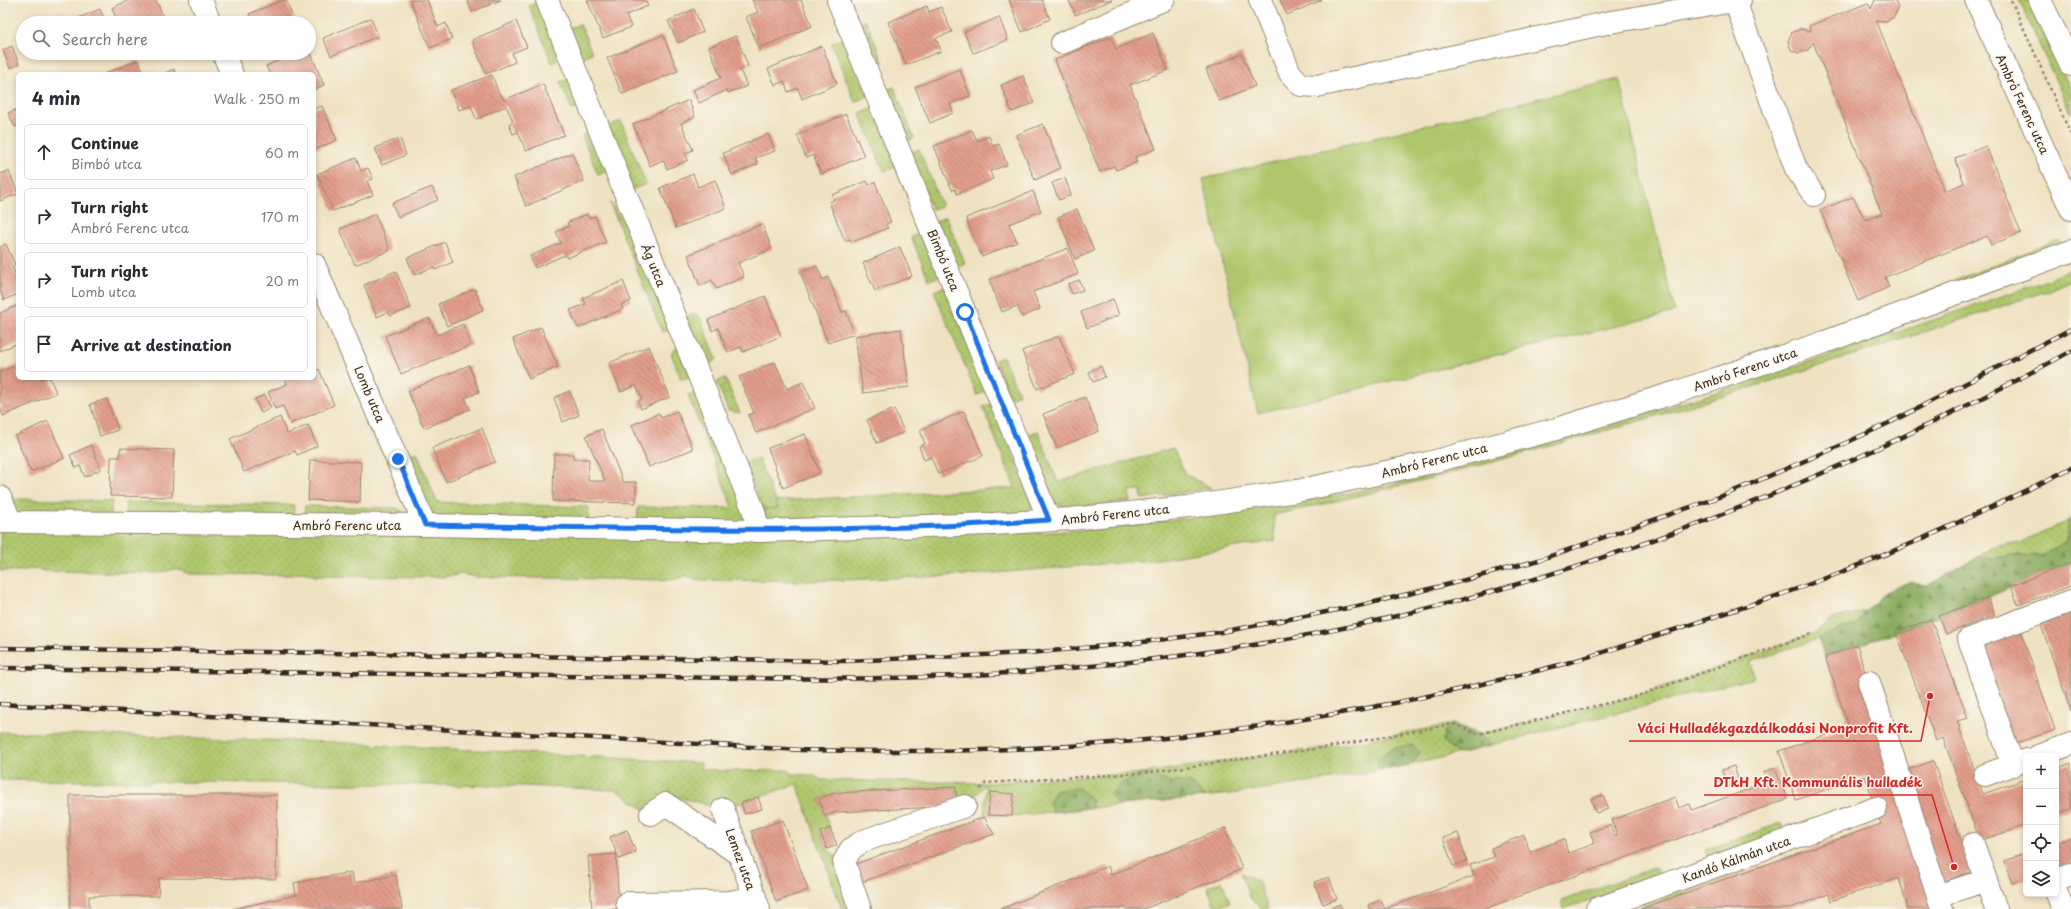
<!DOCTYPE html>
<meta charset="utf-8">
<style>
:root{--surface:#fff;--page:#f7f7f7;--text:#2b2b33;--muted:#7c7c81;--line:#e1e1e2}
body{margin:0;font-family:"Playpen Sans",sans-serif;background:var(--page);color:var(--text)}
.controls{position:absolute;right:12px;bottom:12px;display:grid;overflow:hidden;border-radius:6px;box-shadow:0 2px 6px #0003}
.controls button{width:36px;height:36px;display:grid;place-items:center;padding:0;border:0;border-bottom:1px solid var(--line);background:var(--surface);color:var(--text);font:20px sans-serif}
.stop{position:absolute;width:12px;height:12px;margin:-9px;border:3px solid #1a73e8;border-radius:50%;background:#fff}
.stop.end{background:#1a73e8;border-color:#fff;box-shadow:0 1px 4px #0008}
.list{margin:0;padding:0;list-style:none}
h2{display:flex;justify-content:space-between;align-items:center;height:52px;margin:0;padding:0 16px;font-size:17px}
h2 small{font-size:13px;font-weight:400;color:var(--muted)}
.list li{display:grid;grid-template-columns:26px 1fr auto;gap:12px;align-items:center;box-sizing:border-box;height:56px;margin:0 8px 8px;padding:0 8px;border:1px solid var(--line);border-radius:6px}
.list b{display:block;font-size:15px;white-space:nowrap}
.list p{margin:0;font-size:13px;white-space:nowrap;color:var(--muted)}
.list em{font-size:13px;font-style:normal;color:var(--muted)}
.icon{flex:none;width:22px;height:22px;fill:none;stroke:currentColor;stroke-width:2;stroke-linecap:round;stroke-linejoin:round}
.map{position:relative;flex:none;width:2071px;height:909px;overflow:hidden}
.search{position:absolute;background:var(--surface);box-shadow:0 2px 6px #0003;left:16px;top:16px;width:300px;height:44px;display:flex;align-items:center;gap:10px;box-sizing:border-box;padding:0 14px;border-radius:22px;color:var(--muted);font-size:15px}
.panel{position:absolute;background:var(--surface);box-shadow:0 2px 6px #0003;left:16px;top:72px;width:300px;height:308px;border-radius:6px}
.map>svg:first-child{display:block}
.grass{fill:url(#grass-dots);stroke:#757845}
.forest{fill:url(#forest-firs);stroke:#636b3f}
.garden{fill:url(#garden-furrows);stroke:#757845}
.pitch{fill:#afc76c;stroke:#757845}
.building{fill:url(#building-back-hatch)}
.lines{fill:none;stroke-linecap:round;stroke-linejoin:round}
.minor-casing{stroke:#958670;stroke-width:24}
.path{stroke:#958670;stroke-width:2.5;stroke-dasharray:3 3;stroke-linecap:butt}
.minor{stroke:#fff;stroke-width:22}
.rail-casing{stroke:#3b2a1e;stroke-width:4.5}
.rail{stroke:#fbf7ec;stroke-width:3;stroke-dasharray:9;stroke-linecap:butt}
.route{stroke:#1a73e8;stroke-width:5}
.labels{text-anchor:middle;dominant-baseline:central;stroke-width:3;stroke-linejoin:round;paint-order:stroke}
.street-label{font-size:12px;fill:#3b2a1e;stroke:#fbf7ec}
.leader{fill:none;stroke:#d62828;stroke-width:1.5}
.callout-dot{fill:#d62828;stroke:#fbf7ec;stroke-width:1.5}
.callout-label{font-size:13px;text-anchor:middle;font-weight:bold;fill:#d62828;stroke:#fbf7ec;stroke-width:3;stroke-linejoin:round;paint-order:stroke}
</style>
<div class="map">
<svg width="2071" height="909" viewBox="0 0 2071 909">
<defs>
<pattern id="grass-dots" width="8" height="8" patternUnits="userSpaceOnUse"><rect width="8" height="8" fill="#afc76c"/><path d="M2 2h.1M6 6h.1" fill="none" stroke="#97ab5d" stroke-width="1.8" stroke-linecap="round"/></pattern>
<pattern id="forest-firs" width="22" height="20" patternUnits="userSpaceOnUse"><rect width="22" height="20" fill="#8bac60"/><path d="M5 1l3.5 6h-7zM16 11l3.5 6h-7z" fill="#738c4f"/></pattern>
<pattern id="garden-furrows" width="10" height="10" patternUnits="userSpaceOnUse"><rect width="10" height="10" fill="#afc76c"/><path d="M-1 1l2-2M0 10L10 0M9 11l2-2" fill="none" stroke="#97ab5d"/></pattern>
<pattern id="building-back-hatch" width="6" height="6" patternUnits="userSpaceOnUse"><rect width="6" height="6" fill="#e29d8b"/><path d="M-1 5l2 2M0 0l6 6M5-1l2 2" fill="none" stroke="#b88071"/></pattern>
</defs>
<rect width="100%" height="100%" fill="#fbf7ec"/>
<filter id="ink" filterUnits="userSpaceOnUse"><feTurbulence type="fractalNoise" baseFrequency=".025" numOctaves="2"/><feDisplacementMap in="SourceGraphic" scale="8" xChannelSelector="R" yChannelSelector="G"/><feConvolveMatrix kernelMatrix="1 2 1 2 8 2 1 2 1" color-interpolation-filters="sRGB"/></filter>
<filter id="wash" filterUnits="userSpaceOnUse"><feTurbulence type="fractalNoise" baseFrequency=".012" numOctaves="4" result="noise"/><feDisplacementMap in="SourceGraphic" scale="16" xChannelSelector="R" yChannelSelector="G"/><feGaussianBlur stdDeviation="0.9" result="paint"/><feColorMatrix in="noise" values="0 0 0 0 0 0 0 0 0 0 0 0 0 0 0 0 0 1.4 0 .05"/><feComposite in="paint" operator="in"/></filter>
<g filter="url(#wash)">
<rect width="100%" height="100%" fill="#efe2c2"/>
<path class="grass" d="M2019,0h9l43,90v24z
M539,1l23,57 -10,5 -23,-57z
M866,20l17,42 -11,5 -16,-42z
M580,24l12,29 -13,6 -9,-31z
M845,38l23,58 -13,6 -24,-59z
M569,79l12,28 -9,3 -12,-28z
M894,87l20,51 -10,5 -21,-52z
M874,108l23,59 -13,4 -24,-57z
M621,121l25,63 -15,6 -25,-63z
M592,131l16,40 -10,4 -16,-40z
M919,149l23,57 -10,4 -23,-56z
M610,203c10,11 14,23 26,31l37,94 -11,4z
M946,217l19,46 -9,5 -20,-47z
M922,232l18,44 -11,4 -18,-43z
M2058,240l5,6 -185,65z
M2071,269v11l-24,11c-254,86 -511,167 -773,224l1,26 -123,19 -180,15 -158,6 -114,-1 -14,-4 -14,4 -196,-3 -14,-3 -17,3 -130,-1 -11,-4 -13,3 -102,-1 -14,-5 -16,4 -115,-2 -11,-3 -12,3h-21v-70l20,-2 92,2 -2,22h15l1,-21 168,3 -1,19h11l1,-18 92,2 10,6 14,1 -16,-59 12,-4 20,50 152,5 -1,20 49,2 1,-22 95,1 -45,-113 10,-3 71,133 -6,-16 15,-1 -2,-7 239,-13 -32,-81 10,-4 35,90 10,40 73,-5 174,-23 100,-19 176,-46 131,-40 181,-59 169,-59z
M945,287l43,103 -11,5 -43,-104z
M694,314l5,1 18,44 -5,4 -8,2 -19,-47z
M678,347l12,30 -9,2 -10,-26z
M1003,357l16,37 -9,4 -15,-38z
M1038,431l20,51 115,-34 12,26 26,14 -69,11 -1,-9 -12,1 2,10 -60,7 -17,-5 -7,-10 -23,-57z
M2069,521l-3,20 -24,15 -31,-1 -16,4 -18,-2 20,-12 23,-2 17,-9z
M1866,611l-9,14 -16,3 -23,11 -68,23 4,16 -321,82 -95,18 -107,16 -219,22 -24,-1 -4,2 2,-33 -21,22h-8l-1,-19 -122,6 -15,6 11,29 -10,5 7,16 17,13 16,47h-18l-45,-125 -74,25 -45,-12 -12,7 -21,6 -29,-20 -93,-4 -523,-6v-48l331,10 370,21v6l28,2 60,-1 4,4 20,1 9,5 164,3 156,-10 187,-26 124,-23 26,10 158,-38 177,-63 21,-15z
M1781,823l3,9 -76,27 -3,-9z
M1743,864l3,8 -101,35 -2,-7z
M1657,867l4,9 -98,33 -2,-8z
M1241,873l17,8 10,28h-7l-12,-12z
M1222,881l8,21 -14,6 -9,-21z"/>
<path class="forest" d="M2071,518v46l-132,52 -114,41 -7,-18 23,-11 16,-3 9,-14 19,-19 24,-10 18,4 50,-29 18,2 16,-4 32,1 23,-15 3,-20z
M1453,724l26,10 13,11 -34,9 -15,-13 1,-10z
M1413,745l7,7 -6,12 -36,7 -1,-13 17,-10z
M1142,773l24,8 26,2 13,14 -87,8 -8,-11 12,-11z
M1079,788l13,12 -1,8 -38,4 -4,-10 7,-12z"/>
<path class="garden" d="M725,378l15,35 -12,-2 -11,-29z
M758,458l20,50 -15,1 -19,-46z"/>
<path class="pitch" d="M1619,79l56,233 -417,101 -55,-234z"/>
<g id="blocks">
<path class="building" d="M129,0h27l10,23h-48l-6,-15z
M283,0h3l9,23h-42l-4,-9z
M410,0h17l11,27 8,-4 6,16 -22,9z
M467,0h34l-29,12z
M587,0h58l3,6 -22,9 5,12 -28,11z
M752,0h49l11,26 -53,22 -13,-31 12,-5z
M1009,0h33l8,19 -28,13z
M1069,0h43l-37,15z
M1280,0h42l-35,15z
M1875,0h20l3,8 -4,9 -8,4 -10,-1 69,171 19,-8 -9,-25 31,-12 35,87 -30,12 -4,-9 -102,41 4,10 -31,14 -38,-91 33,-13 12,23 17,-6 -69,-172 -5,8 -10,3 -7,-3 -3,-9 4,-9 9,-3 10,2 -2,-5 59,-23 3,6z
M927,6l2,6 12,-5 11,25 -16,6 5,13 -35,14 -18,-43z
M100,9l6,14h-39z
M694,9l9,23 -25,11 -10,-22z
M999,17l9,23 -35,13 -9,-21z
M371,18l7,18 -47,20 -8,-18z
M516,21l11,26 -15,6 3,9 -29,12 -14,-34z
M1153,33l15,37 -38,15 26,64 -21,8 2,5 -21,8 -2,-4 -14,6 -45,-112 56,-23 5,12z
M663,35l15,36 -56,23 -15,-36z
M736,36l12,30 -8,4 7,16 -19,7 -1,-3 -28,13 -6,-13 28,-12 -12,-31z
M12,46l7,18 -9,4 -7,-18z
M822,46l15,38 -35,15 -4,-11 -10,4 -4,-11 -9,4 -7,-16z
M309,49l15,36 -10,5v-16h-44l-4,-8 30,-13h13z
M1242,54l13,32 -36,15 -13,-32z
M138,60l6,14h-40z
M174,69l2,5h-13z
M960,69l10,27 -20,8 3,9 -23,10 -15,-36z
M492,75l7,19h2l3,6 39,-16 21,51 -38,16 -8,-19 -5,2 -4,-10 4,-3 -7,-15 -30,13 -5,-13 -12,4 -8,-20z
M1023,76l11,27 -22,9 -11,-27z
M689,100l6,17 -14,6 12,27 -8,3 3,7 -21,9 -4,-9 -13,6 -17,-42z
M322,106l15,34 -23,10v-41z
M18,109v17l-3,1 -7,-14z
M846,114l18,42 -43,18 -8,-19 -7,3 -9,-23z
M1043,124l18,44 -26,12 -19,-45z
M972,130l5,11 12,-5 4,10 6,-2 8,21 -17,6 3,8 -36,15 -2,-5 -3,1 -18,-44z
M768,134l7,17 -20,7 3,6 -26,11 -9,-22z
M400,138l6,17 -24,10 -7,-17z
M572,153l12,28 -58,25 -12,-29z
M356,158l5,13 7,-3 5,11 -6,2 6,14 -40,16 -16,-37z
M9,171l9,23 -18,7v-27z
M693,174l5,13 17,-7 11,28 -50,20 -16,-40z
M1065,178l6,17 -12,5 -7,-17z
M867,181l2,4 6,-3 16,40 -5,2 2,4 -36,14 -2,-3 -5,2 -16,-39 5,-2 -2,-5z
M432,187l6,13 -40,17 -6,-14z
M1033,191l8,20 -32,13 8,18 -35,15 -16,-39z
M1077,209l17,42 -19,8 -17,-42z
M375,214l15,36 -35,15 -15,-36z
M587,214l2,4 6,-2 11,26 -39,16 -2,-3 -30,13 -5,-12 31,-13 -5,-11 13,-6 -2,-3z
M762,224l10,25 -34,14 6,14 -28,12 -4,-9 -12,6 -12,-31z
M445,242l8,20 -18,8 -1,-3 -20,8 -7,-17z
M6,244l9,21 -3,1 4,10 2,-1v19l-14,6 -4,-10v-43z
M900,247l12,29 -37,15 -12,-28z
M1068,248l10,26 -45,18 7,17 -18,8 -5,-11 -15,6 -13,-32z
M817,266l6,14 5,-3 14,35 4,-1 8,23 -26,9 -28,-71z
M396,271l15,37 -21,8 -2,-4 -11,5 -13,-32z
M1079,280l4,10 -11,4 -4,-10z
M623,281l8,20 -10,4 2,4 -45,19 -8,-18 16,-6 -3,-6z
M475,289l8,21 -36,16 -9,-22z
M765,296l16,40 -38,16 -2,-5 -13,5 -10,-24 -6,3 -4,-11z
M1113,299l6,16 -32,13 -6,-16z
M18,305v38l-18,8v-38z
M429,318l8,17 26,-11 8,21 -70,29 -16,-38z
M541,327l17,40 -29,12 -16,-40z
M901,329l8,58 -46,6 -8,-57z
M1059,336l16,38 -38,15 -15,-38z
M649,346l21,51 -29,12 -3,-8 4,-2 -6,-14 -15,7 -12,-29z
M775,362l12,27 16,-7 12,26 -59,25 -8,-18 6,-2 -15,-36z
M18,365v13h32l6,15 -53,23 -3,-8v-36z
M469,365l10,27 -14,6 5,11 -46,19 -16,-37z
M1101,366l4,11 -12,5 -4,-10z
M319,369l15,36 -44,19 -7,-18 -8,3 -7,-17 19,-8 -2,-6h29v-6z
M569,391l10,24 -16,7 -9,-24z
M265,395l6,13 -10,5 -6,-14z
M1085,397l14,34 -42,17 -14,-34z
M107,399l11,31 -18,6 -10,-32z
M894,409l10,23 -27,11 -10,-23z
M677,411l16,38 -44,18 -17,-42 27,-12 2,5z
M964,411l19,45 -45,18 -7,-17 -7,3 -5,-14 6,-2 -5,-14z
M280,417l7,17 21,-9 9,21 -20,9 -2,-4 -51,21 -14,-33z
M48,421l16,37 -33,14 -16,-36z
M482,428l13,34 -49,20 -14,-34z
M602,429l21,53h13v21l-83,-2 1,-47h19v5h16l-1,22h17l-19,-45z
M805,434l15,39 -37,15 -15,-40z
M91,445l10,24 -16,8 -5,-11 -4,2 -6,-13z
M120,448l54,2 -2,47 -62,-1 1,-39h9z
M310,460l51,2 -1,40 -52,-2z
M2071,563v23l-53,19 -7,-19z
M1988,597l7,18 -49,19 -7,-18z
M2071,614v97l-30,-86z
M1931,619l37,99 -11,3 26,73 43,-15v46l-46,16 -37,-103 -7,3 -40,-109z
M2021,632l34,98 -45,15 -34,-98z
M1857,645l78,264h-27l-9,-31 -68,23 -2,-7 -41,15h-148l241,-85 -16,-48 -69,24 -17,-49 70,-24 -24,-70z
M1933,761l39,110 -32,12 -35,-112z
M2071,763v46l-15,5v-45z
M1734,766l5,16 -12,5 -5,-17z
M1775,768l12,31 -303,110h-115l-1,-4 13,-5 4,9 89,-33 -4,-11 24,-8 -3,-9 33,-13 6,17 34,-13 4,14 26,-9 -4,-12 20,-7 4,11 3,-1 -5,-15 63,-23 4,11 11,-4 2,6 76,-28 -4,-10z
M956,787l1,19 -120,6 -12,4 -6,-17 15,-6z
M990,792l24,2 -2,22 -24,-1z
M70,795h207l-1,84 -117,-1 -1,18h-69v13h-19z
M1603,795l6,14 -13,4 -5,-14z
M758,797l4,12 -17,5 -4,-11z
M984,817l10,17 -135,49 -9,-17z
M783,820l25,70 -32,12 -25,-71z
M830,828l7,17 -10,4 -7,-17z
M1225,828l17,41 -98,40h-19l-1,-2 -5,2h-119l108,-43 3,9z
M627,830l9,22 -17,7 -9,-22z
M1458,833l9,28 -14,5 -10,-28z
M2071,838v25l-15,5v-25z
M2026,853v25l-14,5 -8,-22z
M616,854l3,55h-27l-4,-53z
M352,872l2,11 42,-8 6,34h-170l64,-14 -2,-12z
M1329,877l8,22 -14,5 -9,-22z
M1340,904l2,5h-14z"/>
</g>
</g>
<g filter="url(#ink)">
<use href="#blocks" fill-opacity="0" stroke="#958670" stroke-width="1"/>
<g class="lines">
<defs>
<path id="minor" d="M201,0l9,23
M547,0l206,509 6,22
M838,0l211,520
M1260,0l30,73 11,12 16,1 294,-64 129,-22
M1976,0l95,209
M2040,0l31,65
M1735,1l61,168 18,26
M1062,43l101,-43
M223,53l9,21
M314,264l111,261
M0,497l11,25
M0,522l425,3 334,6 234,-7 77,-5 118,-12 109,-16 131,-28 128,-34 124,-38 145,-49 246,-91
M1869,682l73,227
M2038,756l33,-12
M2013,765l-44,-126 102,-38
M1985,775l41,-15
M723,809l36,100
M651,814l15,-10 74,51
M1973,844l23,65
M2056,879l15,-5
M2056,891l7,18
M1938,896l48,-16
M627,903l103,-1 25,-5
M860,909l-16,-47 7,-13 12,-8 102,-35
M1597,909l279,-101"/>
</defs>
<use href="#minor" class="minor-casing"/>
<path class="path" d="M2011,0l60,135
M980,789l6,-6 156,-10 187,-26 124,-23 26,10 158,-38 177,-63"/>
<use href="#minor" class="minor"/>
<defs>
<path id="rail" d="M0,648l846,13 183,-8 98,-9 94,-12 137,-26 92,-22 89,-24 183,-64 113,-48 58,-27 178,-92
M0,668c210,3 421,7 631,9 85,0 171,3 257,1 114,-2 228,-12 340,-29 298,-46 580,-154 843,-298
M0,704l802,46c130,3 260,1 389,-15 127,-15 252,-39 376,-72 36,-10 71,-22 107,-33 48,-16 97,-31 144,-49 86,-32 170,-71 253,-113"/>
</defs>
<use href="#rail" class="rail-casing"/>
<use href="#rail" class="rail"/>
</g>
</g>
<g class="lines" filter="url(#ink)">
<path class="route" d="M398,459l27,66c208,3 417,10 624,-5l-84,-208"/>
</g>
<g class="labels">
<g class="street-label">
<text transform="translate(2023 104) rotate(65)">Ambró Ferenc utca</text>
<text transform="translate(944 260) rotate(68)">Bimbó utca</text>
<text transform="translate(654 265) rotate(68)">Ág utca</text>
<text transform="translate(1745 369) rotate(-19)">Ambró Ferenc utca</text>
<text transform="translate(370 394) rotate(67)">Lomb utca</text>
<text transform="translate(1434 460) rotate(-14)">Ambró Ferenc utca</text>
<text transform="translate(1115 514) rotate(-6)">Ambró Ferenc utca</text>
<text x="347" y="525">Ambró Ferenc utca</text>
<text transform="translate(741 859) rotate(70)">Lemez utca</text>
<text transform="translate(1736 859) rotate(-20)">Kandó Kálmán utca</text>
</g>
</g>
<path class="leader" d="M1930 696L1921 741H1629M1954 867L1932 795H1704"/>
<g class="callout-dot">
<circle cx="1930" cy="696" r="4"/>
<circle cx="1954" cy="867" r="4"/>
</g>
<g class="callout-label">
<text x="1775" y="733">Váci Hulladékgazdálkodási Nonprofit Kft.</text>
<text x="1818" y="787">DTkH Kft. Kommunális hulladék</text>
</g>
</svg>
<div class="controls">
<button>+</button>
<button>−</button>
<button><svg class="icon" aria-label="locate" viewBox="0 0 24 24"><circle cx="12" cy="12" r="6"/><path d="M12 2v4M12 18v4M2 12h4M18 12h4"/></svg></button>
<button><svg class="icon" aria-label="layers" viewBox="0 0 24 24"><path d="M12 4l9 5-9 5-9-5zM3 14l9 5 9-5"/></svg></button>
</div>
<div class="stop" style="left:965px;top:312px"></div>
<div class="stop end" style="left:398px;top:459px"></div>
<div class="search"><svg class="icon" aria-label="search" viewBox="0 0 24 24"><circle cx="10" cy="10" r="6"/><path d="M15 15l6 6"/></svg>Search here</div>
<section class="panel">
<h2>4 min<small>Walk · 250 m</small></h2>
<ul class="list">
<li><svg class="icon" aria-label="ahead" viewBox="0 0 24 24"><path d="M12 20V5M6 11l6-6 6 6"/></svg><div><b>Continue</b><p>Bimbó utca</p></div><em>60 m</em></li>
<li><svg class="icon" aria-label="right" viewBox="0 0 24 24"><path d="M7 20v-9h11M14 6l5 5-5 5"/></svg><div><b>Turn right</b><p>Ambró Ferenc utca</p></div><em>170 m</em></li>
<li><svg class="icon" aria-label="right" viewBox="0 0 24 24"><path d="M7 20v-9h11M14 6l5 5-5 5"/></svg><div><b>Turn right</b><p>Lomb utca</p></div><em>20 m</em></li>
<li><svg class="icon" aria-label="arrive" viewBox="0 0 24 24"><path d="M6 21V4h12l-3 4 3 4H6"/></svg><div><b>Arrive at destination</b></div></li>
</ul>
</section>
</div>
